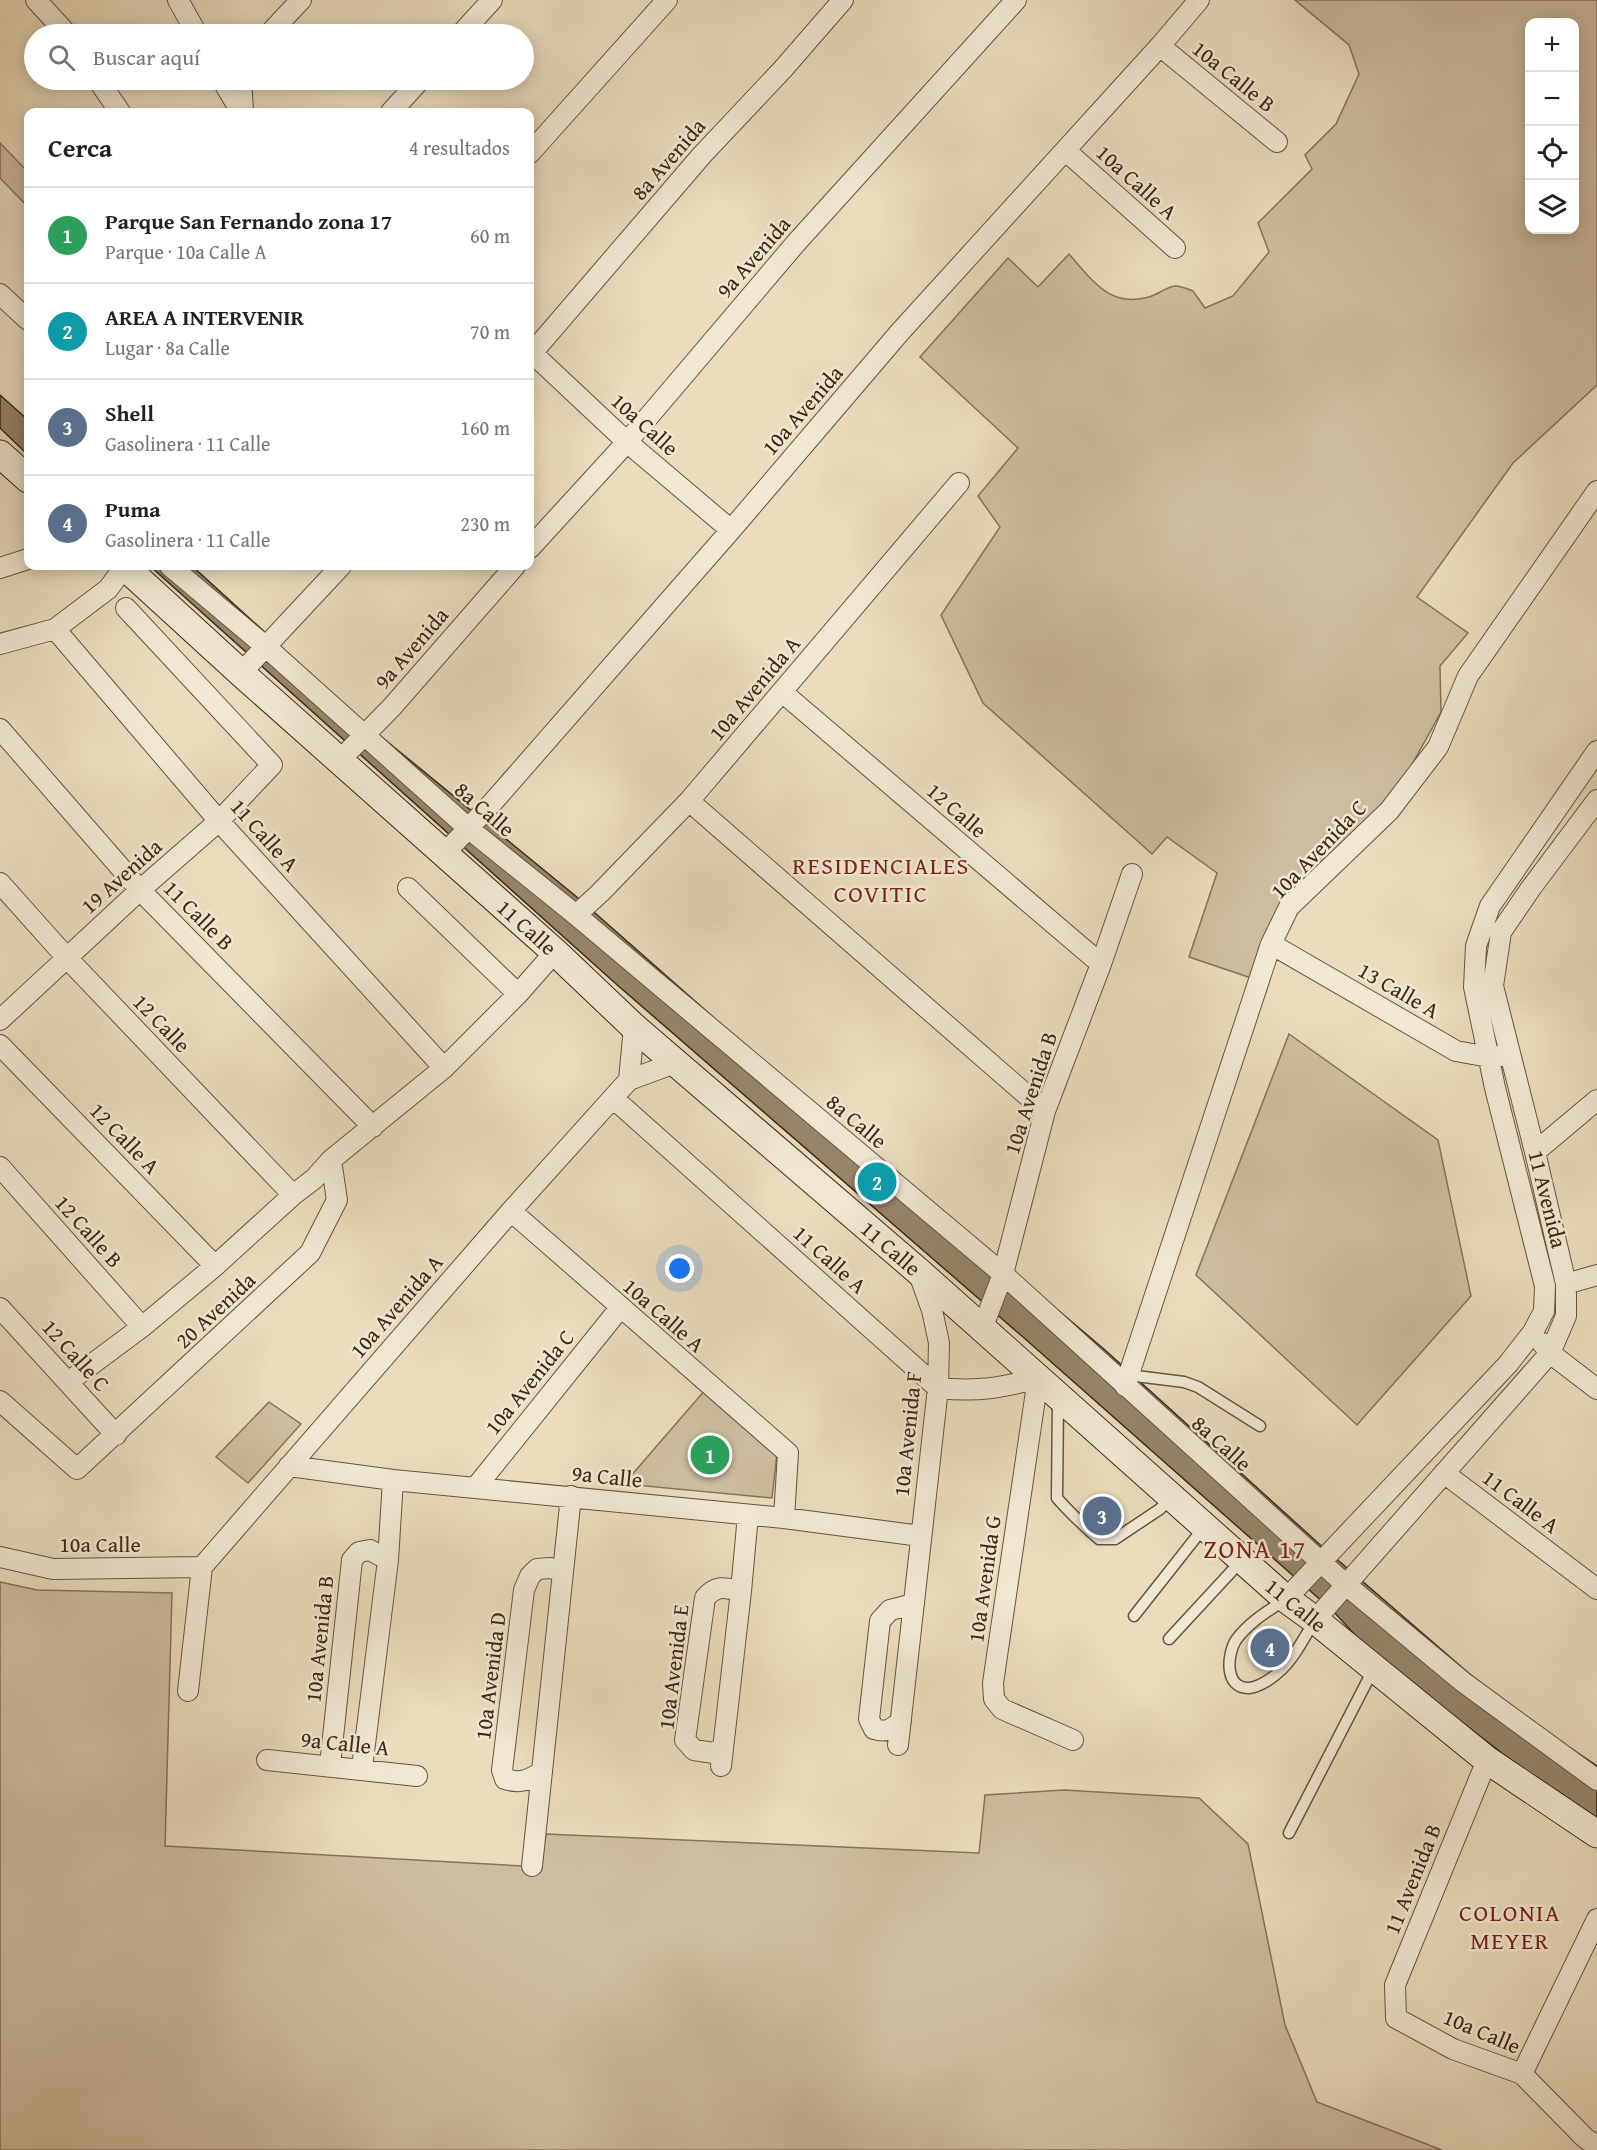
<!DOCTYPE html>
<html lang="es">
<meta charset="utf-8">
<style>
:root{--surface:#fff;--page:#f6f6f6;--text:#202124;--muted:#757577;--line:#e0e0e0;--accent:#db2777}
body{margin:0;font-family:"Gentium Book Plus",serif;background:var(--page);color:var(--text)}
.controls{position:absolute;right:18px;top:18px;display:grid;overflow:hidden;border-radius:12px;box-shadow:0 3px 15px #0003}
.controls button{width:54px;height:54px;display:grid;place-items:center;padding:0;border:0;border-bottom:2px solid var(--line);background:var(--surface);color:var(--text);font:30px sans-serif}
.you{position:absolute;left:680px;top:1269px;width:21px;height:21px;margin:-15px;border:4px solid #fff;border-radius:50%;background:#1a73e8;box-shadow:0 0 0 9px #1a73e833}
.badge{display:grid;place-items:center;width:39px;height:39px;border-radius:50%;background:var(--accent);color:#fff;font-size:20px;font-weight:700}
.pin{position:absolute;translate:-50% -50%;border:3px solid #fff;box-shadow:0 2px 6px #0006}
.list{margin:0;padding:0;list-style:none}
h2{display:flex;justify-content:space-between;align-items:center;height:78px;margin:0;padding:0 24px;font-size:26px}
h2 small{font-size:20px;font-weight:400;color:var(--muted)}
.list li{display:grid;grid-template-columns:39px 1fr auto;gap:18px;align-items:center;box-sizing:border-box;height:96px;padding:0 24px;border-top:2px solid var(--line)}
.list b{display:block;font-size:22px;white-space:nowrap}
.list p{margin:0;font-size:20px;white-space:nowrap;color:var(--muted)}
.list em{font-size:20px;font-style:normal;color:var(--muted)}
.icon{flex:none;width:33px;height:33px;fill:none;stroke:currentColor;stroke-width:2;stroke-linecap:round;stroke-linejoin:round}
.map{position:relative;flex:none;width:1597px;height:2150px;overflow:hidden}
.search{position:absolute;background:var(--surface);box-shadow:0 3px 15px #0003;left:24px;top:24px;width:510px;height:66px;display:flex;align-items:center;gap:15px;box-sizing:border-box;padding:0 21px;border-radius:33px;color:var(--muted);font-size:22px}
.panel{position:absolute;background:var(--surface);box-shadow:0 3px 15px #0003;left:24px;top:108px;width:510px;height:462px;border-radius:12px}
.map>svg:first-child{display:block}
.green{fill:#cdbda0;stroke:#85725a;stroke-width:1.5;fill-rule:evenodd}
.building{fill:#97856c;stroke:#3d2714;stroke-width:1.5}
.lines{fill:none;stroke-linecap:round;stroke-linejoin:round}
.lane-casing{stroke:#68543e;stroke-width:13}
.street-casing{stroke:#68543e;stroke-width:22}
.secondary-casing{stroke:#3d2714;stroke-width:29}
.lane{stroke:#f1e8d4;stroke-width:10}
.street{stroke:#f1e8d4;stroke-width:20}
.secondary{stroke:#f1e8d4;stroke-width:27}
.labels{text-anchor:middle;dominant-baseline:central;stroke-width:5;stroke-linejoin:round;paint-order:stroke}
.street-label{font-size:22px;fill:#3d2714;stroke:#f1e8d4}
.neighbourhood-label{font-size:24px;letter-spacing:1.5px;fill:#7a1f14;stroke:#f1e8d4}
.quarter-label{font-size:26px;letter-spacing:1.5px;fill:#7a1f14;stroke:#f1e8d4}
</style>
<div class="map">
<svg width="1597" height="2150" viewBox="0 0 1597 2150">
<rect width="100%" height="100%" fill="#eadcbd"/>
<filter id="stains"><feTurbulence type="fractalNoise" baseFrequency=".00333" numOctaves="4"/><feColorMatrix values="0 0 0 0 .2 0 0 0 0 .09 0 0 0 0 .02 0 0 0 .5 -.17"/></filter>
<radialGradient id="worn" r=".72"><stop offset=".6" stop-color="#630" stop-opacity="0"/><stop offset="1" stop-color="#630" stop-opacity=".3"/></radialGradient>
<path class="green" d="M1295,0h302v385l-84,78 -96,134 51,36 -28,33 1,46 -53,96 -115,121 -16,51 -68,-23 28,-84 -50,-36 -15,17 -169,-151 -42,-88 59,-88 -22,-31 40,-48 -98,-91 88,-99 30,29 31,-33c24,27 41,54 80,43 8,-2 17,-10 26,-11 5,0 13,3 18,5l12,17 28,-12 36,-44 -11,-29 54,-54 -7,-14 31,-31 23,-50 -10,-29zM1530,22h44v208h-44z
M0,143l28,29v35l-28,-29z
M1289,1034l149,106 33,156 -114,129 -161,-150z
M705,1390l72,64 -5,44 -148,-14z
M269,1402l32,22 -53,59 -32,-26z
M0,1582l37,8 135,3 -7,253 376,21 5,-33 433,19 6,-58 79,-5 135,8 49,46 37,181 32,77 125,48h-1442z"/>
<path class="building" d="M0,395l28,25v35l-28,-27z
M150,566h42l175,159 211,173 160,141 367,311 212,192 185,160 95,64v52l-72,-47 -156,-121 -36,-39 -310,-274 -408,-354z"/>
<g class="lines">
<defs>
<path id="lane" d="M1128,1375l56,7 14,5 62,39
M1058,1401l-1,97c13,15 27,28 42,41h16l45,-30 11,-12
M1286,1599c-18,12 -37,23 -50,41 -9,14 -12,49 13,48 11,-1 25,-11 32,-18 14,-13 24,-34 34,-50
M1134,1616l71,-90
M1169,1639l73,-79
M1289,1833l85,-165"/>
<path id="street" d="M36,0l31,34
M178,0l19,34
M269,34l32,-34
M461,34l31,-34
M1160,46l117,96
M98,80l22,32
M222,80l19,32
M241,80l2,30
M391,112l29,-32
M1066,151l109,97
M530,153l137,-153
M0,294l28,26
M530,351l97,91 104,88
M532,353l170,-198 81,-86 60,-69
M530,548l97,-106 169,-199 220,-243
M170,566l95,80 203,182 108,87 427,359 342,310 118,98 134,98
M0,568l28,-9
M55,629l164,192 225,247
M0,644l55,-15 53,-40 17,-23
M241,673l100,-107
M782,692l319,272
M0,729l140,161 233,237
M340,760l52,-53 123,-141
M689,801l356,310
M445,853l48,-51 238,-272 169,-198 260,-286 39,-46
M0,883l67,75 226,237
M408,888l110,106
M576,915l24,-22 89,-92 270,-318
M1271,944l185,107 33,6 11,-1
M0,1020l140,-130 79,-69 53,-56 -146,-157
M0,1045l215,221
M629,1080l5,-53
M613,1098l325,290c41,4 62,0 100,-10l-45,305 1,16 8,10 71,31
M1535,1152l62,-52
M0,1167l142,160
M511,1211l277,242 -4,65
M1566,1284l31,-9
M0,1308l116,127
M982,1329l21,-55 42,-163 56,-147 31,-90
M1542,1343l8,10 47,36
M68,1382l74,-55 73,-61 78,-71 21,-16 17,-19 113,-92 74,-74 37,-42
M1125,1386l146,-442 18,-37 100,-96 49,-64 30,-71 129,-185
M0,1401l77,68 233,-216 27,-53 -6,-40
M289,1466l104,14 391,38 137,18
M1444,1473l153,116
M476,1487l144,-179
M0,1557l53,12 149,-2
M202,1567l309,-356 118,-131 46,-17
M1286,1599l222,-235 25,-32 11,-21 1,-25 -50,-198 -21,-101 2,-41 14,-40 107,-155
M1315,1620l235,-267 16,-37v-32l-31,-132 -42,-166 8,-54 30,-44 66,-88
M188,1691l14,-124
M901,1721c-9,8 -14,12 -27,8l-5,-10 11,-98 10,-11 24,-6
M898,1745l40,-357 1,-45 -7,-33 -13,-36
M723,1748l-9,5 -20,-3 -9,-10 20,-142c12,-14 20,-10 36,-7
M267,1760l150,16
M1487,1760l-92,225 1,33 57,31 69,25 63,64 12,8
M330,1765l22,-205 7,-8 11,-2 18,10
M721,1766l20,-175 7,-76
M362,1768l26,-208 5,-80
M542,1772c-14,8 -21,12 -37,7l-3,-9 22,-180 6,-14 7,-7 13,-1 13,3
M532,1866l39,-370
M1522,2074l75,-155"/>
<path id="secondary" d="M0,454l28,25
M124,566l117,107 314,279 79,75 284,244 368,328 29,21 172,140 110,74"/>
</defs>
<use href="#lane" class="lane-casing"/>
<use href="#street" class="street-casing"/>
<use href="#secondary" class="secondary-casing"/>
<use href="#lane" class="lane"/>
<use href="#street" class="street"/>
<use href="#secondary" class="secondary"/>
</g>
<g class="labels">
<g class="street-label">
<text transform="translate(1234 76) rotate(39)">10a Calle B</text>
<text transform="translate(668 159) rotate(-49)">8a Avenida</text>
<text transform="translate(1137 182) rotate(42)">10a Calle A</text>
<text transform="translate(753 257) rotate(-49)">9a Avenida</text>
<text transform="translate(802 410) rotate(-49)">10a Avenida</text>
<text transform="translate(645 424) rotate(42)">10a Calle</text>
<text transform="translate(411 648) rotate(-49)">9a Avenida</text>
<text transform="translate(754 688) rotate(-50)">10a Avenida A</text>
<text transform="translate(485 809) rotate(41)">8a Calle</text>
<text transform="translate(957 810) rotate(41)">12 Calle</text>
<text transform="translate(265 835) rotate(48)">11 Calle A</text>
<text transform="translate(1318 849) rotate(-46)">10a Avenida C</text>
<text transform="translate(121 876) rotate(-42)">19 Avenida</text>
<text transform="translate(199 915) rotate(45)">11 Calle B</text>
<text transform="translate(527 927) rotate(42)">11 Calle</text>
<text transform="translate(1399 990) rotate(30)">13 Calle A</text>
<text transform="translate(162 1023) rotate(46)">12 Calle</text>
<text transform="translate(1030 1093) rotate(-72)">10a Avenida B</text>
<text transform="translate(857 1121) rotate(40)">8a Calle</text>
<text transform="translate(125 1138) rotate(46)">12 Calle A</text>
<text transform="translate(1548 1199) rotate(76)">11 Avenida</text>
<text transform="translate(89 1231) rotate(48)">12 Calle B</text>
<text transform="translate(891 1248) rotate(41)">11 Calle</text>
<text transform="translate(830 1259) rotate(42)">11 Calle A</text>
<text transform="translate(396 1306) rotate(-49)">10a Avenida A</text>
<text transform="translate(215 1310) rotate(-43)">20 Avenida</text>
<text transform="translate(664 1315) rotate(41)">10a Calle A</text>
<text transform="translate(76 1355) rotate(48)">12 Calle C</text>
<text transform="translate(529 1382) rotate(-51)">10a Avenida C</text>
<text transform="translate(907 1434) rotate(-84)">10a Avenida F</text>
<text transform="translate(1222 1443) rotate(42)">8a Calle</text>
<text transform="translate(607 1476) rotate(6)">9a Calle</text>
<text transform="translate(1521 1501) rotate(37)">11 Calle A</text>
<text x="100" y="1544">10a Calle</text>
<text transform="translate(984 1579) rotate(-82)">10a Avenida G</text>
<text transform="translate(1296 1605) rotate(39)">11 Calle</text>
<text transform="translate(319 1639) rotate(-84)">10a Avenida B</text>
<text transform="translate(673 1667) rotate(-83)">10a Avenida E</text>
<text transform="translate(490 1676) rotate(-83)">10a Avenida D</text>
<text transform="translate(345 1743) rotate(6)">9a Calle A</text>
<text transform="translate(1412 1879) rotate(-68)">11 Avenida B</text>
<text transform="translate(1482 2031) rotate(23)">10a Calle</text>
</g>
<g class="neighbourhood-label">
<text x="881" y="865">RESIDENCIALES<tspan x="881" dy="28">COVITIC</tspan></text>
<text x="1510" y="1912">COLONIA<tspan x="1510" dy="28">MEYER</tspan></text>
</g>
<g class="quarter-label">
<text x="1255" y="1548">ZONA 17</text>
</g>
</g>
<rect width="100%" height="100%" filter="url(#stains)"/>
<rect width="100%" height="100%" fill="url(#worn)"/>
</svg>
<div class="controls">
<button>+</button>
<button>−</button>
<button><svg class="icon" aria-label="locate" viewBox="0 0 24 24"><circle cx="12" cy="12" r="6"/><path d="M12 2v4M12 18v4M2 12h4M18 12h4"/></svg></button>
<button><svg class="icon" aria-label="layers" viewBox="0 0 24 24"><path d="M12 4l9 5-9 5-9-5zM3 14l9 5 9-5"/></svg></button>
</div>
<div class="you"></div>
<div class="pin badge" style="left:710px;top:1455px;background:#2e9e5b">1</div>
<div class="pin badge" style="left:877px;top:1182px;background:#0f9aa8">2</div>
<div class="pin badge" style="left:1102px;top:1516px;background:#5c6f8a">3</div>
<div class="pin badge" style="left:1270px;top:1648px;background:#5c6f8a">4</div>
<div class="search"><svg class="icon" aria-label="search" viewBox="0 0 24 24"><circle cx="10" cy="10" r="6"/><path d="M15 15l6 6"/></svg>Buscar aquí</div>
<section class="panel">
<h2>Cerca<small>4 resultados</small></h2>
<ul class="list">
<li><span class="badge" style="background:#2e9e5b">1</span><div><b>Parque San Fernando zona 17</b><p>Parque · 10a Calle A</p></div><em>60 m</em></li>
<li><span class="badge" style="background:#0f9aa8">2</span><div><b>AREA A INTERVENIR</b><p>Lugar · 8a Calle</p></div><em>70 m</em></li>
<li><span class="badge" style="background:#5c6f8a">3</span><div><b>Shell</b><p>Gasolinera · 11 Calle</p></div><em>160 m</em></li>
<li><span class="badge" style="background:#5c6f8a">4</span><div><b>Puma</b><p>Gasolinera · 11 Calle</p></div><em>230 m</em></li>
</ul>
</section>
</div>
